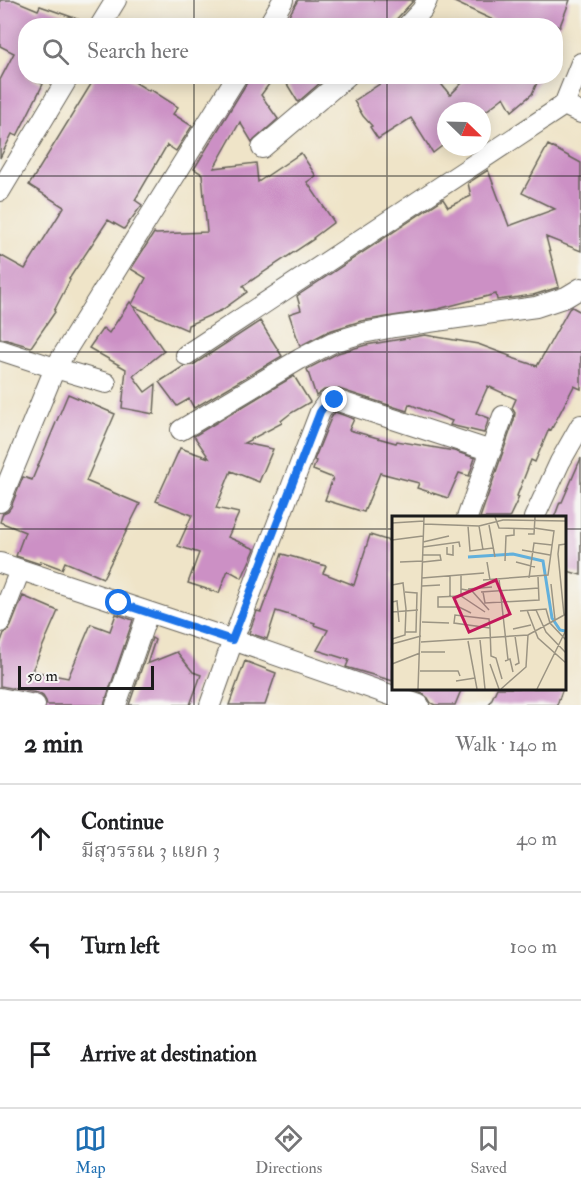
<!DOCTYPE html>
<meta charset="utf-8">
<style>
:root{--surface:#fff;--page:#f6f6f6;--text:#202124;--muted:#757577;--line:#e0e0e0;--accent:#1f6fb2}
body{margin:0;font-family:"IM FELL Double Pica","Noto Serif Thai",serif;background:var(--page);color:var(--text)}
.compass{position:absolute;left:437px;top:102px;width:54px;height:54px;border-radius:50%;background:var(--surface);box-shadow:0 3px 15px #0003;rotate:113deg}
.scale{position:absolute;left:18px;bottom:15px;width:136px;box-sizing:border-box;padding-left:6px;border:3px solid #1c1c1c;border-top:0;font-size:16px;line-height:21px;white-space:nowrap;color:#1c1c1c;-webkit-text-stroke:4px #f6f6f2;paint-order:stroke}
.stop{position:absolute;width:18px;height:18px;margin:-14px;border:4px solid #1a73e8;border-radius:50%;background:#fff}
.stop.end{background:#1a73e8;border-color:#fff;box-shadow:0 2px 6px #0008}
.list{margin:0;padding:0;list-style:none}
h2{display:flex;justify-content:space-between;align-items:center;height:78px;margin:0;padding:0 24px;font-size:26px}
h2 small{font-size:20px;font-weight:400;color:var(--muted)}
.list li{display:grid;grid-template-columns:39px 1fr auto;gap:18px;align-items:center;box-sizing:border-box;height:108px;padding:0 24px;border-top:2px solid var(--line)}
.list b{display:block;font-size:22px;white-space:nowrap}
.list p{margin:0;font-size:20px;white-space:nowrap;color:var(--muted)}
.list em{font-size:20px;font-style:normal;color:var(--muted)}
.icon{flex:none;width:33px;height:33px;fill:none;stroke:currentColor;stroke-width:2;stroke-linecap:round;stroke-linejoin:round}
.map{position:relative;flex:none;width:581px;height:705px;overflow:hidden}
.search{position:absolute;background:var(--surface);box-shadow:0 3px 15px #0003;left:18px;right:18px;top:18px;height:66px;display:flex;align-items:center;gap:15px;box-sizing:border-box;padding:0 21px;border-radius:24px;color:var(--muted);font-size:22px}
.sheet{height:402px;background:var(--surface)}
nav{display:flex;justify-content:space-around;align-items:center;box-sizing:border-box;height:84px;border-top:2px solid var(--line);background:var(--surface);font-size:16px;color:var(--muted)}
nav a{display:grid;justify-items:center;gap:3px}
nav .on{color:var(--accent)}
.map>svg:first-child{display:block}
.building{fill:#cc90c5}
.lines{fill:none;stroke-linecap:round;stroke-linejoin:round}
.minor-casing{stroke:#666258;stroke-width:22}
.minor{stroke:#fff;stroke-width:20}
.route{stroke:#1a73e8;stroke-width:8}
.grid{fill:none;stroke:#1c1c1c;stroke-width:1.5;stroke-opacity:0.55}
.inset-river{fill:none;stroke:#62b0dc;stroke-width:3}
.inset-road{fill:none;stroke:#9b9483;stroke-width:1.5}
.view{fill:#c2185b;fill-opacity:0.15;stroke:#c2185b;stroke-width:3}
.inset-edge{fill:none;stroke:#1c1c1c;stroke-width:3}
</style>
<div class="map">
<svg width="581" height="705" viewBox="0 0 581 705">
<rect width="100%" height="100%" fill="#f6f6f2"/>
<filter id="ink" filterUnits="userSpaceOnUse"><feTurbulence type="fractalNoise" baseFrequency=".0167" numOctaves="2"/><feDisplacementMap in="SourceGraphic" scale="12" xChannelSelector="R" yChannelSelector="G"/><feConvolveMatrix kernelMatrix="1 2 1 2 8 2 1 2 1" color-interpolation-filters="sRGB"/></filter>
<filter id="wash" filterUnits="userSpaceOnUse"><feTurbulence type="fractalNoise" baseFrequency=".008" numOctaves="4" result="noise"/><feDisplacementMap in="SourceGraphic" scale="24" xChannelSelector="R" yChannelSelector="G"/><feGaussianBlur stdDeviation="1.35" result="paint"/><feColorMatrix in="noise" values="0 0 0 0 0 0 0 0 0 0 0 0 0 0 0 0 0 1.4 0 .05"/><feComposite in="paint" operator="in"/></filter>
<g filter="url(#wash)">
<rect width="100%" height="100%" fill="#efe4c8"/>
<g id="blocks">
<path class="building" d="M0,0h14l24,10 2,-4 49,17 -1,3h-62v50l17,8 -26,52 -5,-2 -12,24v-78l14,-27 -14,-7z
M298,0h116l-23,25 1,1h-109z
M450,0h120l-10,26h-54z
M96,76h29l24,15 1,-2 28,18 -5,7 19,12 -16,25 -9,-6 -32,55 7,5 -18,24 -16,-9 -39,59 1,1 -16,31 1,1 -24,35 -31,-9v-83l25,14 39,-62 -35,-22z
M251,76h24l-14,19 17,24 -26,23 -12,-20 -26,46 42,-5 2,19 43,-29 15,23 -9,6 27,40 -21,16 1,1 -71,47 4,6 -25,18 -34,15 -1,5 -54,-24 31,45 -31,25 12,16 11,-8 -2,30 -32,-6 4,-39 -37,-21 14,-20 6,5 21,-31 2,2 14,-26 -15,-9 23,-36 2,1 51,-2 -5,-58 -8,-5z
M282,76h46l-30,26z
M377,76h58l15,19 19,-19h71l-8,18 -20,17 -8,-14 -18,14h-40v32l-13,10 -22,-35 -33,21 -8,-12 2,-1 -9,-10 -9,-15 27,-18z
M548,145l33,18v88l-35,-14 13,50 -26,8 -36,5 -1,-6 -58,15 -77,12 -32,10 -29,15 -11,-32 12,-4 -4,-14 146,-97 5,8 23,-11 -3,-13 20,-13 21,56 46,-17 -33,-16z
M572,307l9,5v77l-7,-3 -23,44 -2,-1 -14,33 -4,-2 -14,36 2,1 -10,21h-29l34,-98 1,-7 -3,-5 4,-9 -28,-13 -12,27 13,5 -5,15 -34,-8 2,-4 -43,-17 -2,7 -68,-22 -15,1 -8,6 -9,-27 31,-16 28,-8 59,-10 53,9 32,12 -1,1 28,9 32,-57z
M260,321l22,35 -88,52 -5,-9 -12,7 -18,-24 25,-16 9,-1z
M294,376l16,26 -19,11 -10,8 1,2 -38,20 29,6 -14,33 -28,-11 -15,37 23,5 -11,24 27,12 -13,29 -14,-8 -9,23 -31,-10 11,-30 -21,-7 14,-31 -36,-14 24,-53 29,10 -15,-22z
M68,394l47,20 -29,67 54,23 -37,74 -38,-16 -3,7 -21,-8 -1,3 -24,-8 9,-24 -25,-10 3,-9 5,-2 3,-4 12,-30 9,3z
M335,412l19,7 -5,11 47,13 1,-2 57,10 21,7 -6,18 -10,-3 -11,25 -31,-10 2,-5 -39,-10 -16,39 -39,-12 8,-22 -20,-8 3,-9 -2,-1 17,-42z
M581,458v117l-17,-5v-52h-10l6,-16h2z
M370,535l23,7v139l-47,-14 3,-7 -32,-10 11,-20 -14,-5 1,-2 -39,-12 -9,28 -18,-6 8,-22 4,1 21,-58 44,12 -3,7 31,12z
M23,596l35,15 -26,60 36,7 23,-54 19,7 6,-17 17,6 -29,85h-57l-1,-4 -3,-5 -5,-3 -38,-7v-42l4,-11 4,-2 3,-5z
M152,638l3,2 -8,24 30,-12 16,20 8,3 -11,30h-61z
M245,661l31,12 -11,32h-36z
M408,688h54l-7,17h-20l-4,-2 -3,-5 -5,-4z
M497,688h66l-6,17h-68z"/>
</g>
</g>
<g filter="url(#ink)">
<use href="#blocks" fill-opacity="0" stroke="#666258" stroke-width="1.5"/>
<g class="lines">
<defs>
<path id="minor" d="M100,26l16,-26
M268,26l15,-26
M407,26l15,-16 5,-10
M564,105l17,8
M262,148l85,-72
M0,191l69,-115
M0,350l55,18 182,-292
M186,355l378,-250 17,-42
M181,430l119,-71 33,-17 30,-9 31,-6 142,-20 30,-10 15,-9
M0,502l55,-134 51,15
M467,518l36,-102
M534,518l26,-56 21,-37
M0,563l233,77 186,65
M0,622l20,-52
M0,698l35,7
M116,705l32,-92
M210,705l23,-65 87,-228 7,-10 8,-2 156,51"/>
</defs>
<use href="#minor" class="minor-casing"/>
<use href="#minor" class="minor"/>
</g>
</g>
<g class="lines" filter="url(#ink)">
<path class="route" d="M119,603l113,37 88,-228 7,-10 8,-2"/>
</g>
<path class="grid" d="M194,0v26M387,0v26M194,76v629M387,76v629M0,176h581M0,352h581M0,529h394M564,529h17"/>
<g transform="translate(392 516)">
<rect width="174" height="174" fill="#efe4c8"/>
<path class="inset-river" d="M76,41l45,-3 30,7 9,57 8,12 5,1"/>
<path class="inset-road" d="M103,1l4,11 35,1M0,7l32,-2M32,8l55,2 24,-6 62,1M97,9l6,32M76,10l2,25 23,-3M87,10l4,24M136,18h6l1,-17M0,24l31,-4M31,26l26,-6M31,31l36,-5 1,5M55,31v7l6,1v-10M130,34l28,5M113,45l1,-25 8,-1v-7M8,46l23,-1M31,46l18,-2 -1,-5h-17M95,46l3,18M124,46l19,5M69,59v21M58,60v20M30,62l62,-5M137,62l5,-35 18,2M107,63l9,81M91,64l65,-5 6,-44 -20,-3M159,68l4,36M0,69l11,-2 3,26 -1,26 -13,4M30,70l18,-1M69,73l11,2 17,19M76,73l24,-2M13,76l12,1 -1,39h-11M89,76l58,-4M91,76l2,11 54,-3 -1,-23M0,86l5,-1 2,21M135,94l11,28 28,25M144,94l10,22 20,21M128,95l26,-2 4,14 16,17M0,96l26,-2M79,97l-12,-6h-21v-10l23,-1 24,16M172,99l-6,-61 1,-9 7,-1M30,106l27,1M98,112l-36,-5 1,-8 34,4 1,9 1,28 5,2 6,21M121,113l18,-4M88,124l5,49M76,125l9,48M29,126l107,-7 38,-21M0,128l29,-8M29,136h24M113,145l5,-2 3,13M0,148l28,-11M98,148l9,25M123,149l4,-2 -4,-27M28,155h38l2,5M64,165l19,-3M26,173l6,-172M109,173l25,-22 2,-32M145,173l29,-59"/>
<path class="view" d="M104,64l14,34 -41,18 -15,-34z"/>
<rect width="174" height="174" class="inset-edge"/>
</g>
</svg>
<svg class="compass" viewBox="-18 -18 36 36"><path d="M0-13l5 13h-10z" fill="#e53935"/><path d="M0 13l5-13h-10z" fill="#757577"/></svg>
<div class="scale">50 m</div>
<div class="stop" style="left:119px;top:603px"></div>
<div class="stop end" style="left:335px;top:400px"></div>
<div class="search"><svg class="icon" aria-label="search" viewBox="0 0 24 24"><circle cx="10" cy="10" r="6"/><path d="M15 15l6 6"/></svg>Search here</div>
</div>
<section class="sheet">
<h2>2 min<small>Walk · 140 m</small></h2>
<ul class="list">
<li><svg class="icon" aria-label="ahead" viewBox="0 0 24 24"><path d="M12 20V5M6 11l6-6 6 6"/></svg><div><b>Continue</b><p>มีสุวรรณ 3 แยก 3</p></div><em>40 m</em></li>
<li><svg class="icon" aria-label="left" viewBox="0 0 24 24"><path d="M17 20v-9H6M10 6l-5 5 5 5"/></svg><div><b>Turn left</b></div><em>100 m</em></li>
<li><svg class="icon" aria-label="arrive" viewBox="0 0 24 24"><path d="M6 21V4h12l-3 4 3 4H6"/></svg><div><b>Arrive at destination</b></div></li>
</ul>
</section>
<nav>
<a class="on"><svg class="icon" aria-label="map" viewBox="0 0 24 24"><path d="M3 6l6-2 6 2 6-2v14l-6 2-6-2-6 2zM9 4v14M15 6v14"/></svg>Map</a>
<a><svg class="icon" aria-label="directions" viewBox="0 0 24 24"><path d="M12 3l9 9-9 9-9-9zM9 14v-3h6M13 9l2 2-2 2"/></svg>Directions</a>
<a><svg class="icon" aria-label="saved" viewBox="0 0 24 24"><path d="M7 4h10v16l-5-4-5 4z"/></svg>Saved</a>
</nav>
